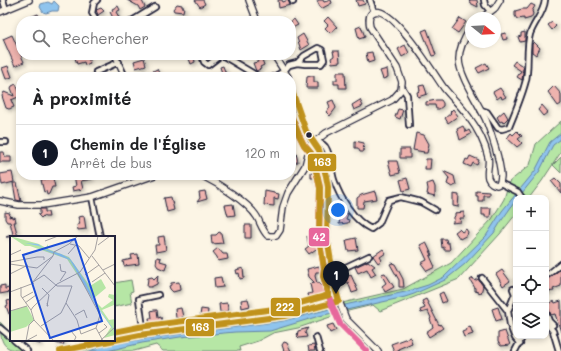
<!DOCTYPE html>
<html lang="fr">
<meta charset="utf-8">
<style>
:root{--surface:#fff;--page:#f6f6f6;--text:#202124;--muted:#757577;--line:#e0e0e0;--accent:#111827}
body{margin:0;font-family:Mali,sans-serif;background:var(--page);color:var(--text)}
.controls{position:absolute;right:12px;bottom:12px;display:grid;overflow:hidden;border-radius:8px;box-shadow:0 2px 6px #0003}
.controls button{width:36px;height:36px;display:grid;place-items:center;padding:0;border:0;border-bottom:1px solid var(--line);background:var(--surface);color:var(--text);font:20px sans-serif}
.compass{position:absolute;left:465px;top:12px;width:36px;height:36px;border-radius:50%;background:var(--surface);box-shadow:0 2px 6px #0003;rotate:108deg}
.you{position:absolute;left:338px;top:210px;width:14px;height:14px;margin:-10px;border:3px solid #fff;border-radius:50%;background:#1a73e8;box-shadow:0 0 0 6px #1a73e833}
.badge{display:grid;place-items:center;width:26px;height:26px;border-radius:50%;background:var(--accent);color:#fff;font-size:13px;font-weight:700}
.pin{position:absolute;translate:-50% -33px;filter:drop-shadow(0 1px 2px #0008)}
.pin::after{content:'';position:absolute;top:21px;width:14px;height:12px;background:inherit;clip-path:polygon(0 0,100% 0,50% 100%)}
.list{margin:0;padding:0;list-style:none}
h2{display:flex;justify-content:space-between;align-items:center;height:52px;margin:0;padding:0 16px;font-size:17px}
h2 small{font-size:13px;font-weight:400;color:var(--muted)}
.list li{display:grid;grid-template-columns:26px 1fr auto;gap:12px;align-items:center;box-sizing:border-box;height:56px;padding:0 16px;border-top:1px solid var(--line)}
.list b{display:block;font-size:15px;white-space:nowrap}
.list p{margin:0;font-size:13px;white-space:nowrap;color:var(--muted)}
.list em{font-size:13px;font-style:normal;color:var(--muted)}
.icon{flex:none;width:22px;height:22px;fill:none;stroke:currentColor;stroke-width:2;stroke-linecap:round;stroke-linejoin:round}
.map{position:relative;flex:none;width:561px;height:351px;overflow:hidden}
.search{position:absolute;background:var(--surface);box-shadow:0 2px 6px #0003;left:16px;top:16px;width:280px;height:44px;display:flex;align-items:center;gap:10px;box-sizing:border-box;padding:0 14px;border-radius:16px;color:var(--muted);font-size:15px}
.panel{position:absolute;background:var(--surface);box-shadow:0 2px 6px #0003;left:16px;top:72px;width:280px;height:108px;border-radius:16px}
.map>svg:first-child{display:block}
.green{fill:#b6e6a5;stroke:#6c8470}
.water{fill:#8fc4ed;stroke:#6383a6}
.building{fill:#eeb3ae;stroke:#22223b;filter:url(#shadow)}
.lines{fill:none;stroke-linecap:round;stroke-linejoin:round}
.minor-casing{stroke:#22223b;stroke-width:8}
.tertiary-casing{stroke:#22223b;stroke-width:8}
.minor{stroke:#fcf5e5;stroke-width:4.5}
.tertiary{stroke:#fcf5e5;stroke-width:5.5}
.bus-1-casing{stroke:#fcf5e5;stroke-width:9}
.bus-2-casing{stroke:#fcf5e5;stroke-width:9}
.bus-3-casing{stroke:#fcf5e5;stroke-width:9}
.bus-1{stroke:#c0921a;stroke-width:6}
.bus-2{stroke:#e7679c;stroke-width:6}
.bus-3{stroke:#c0921a;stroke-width:6}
.bus-dot{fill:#22223b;stroke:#fcf5e5;stroke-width:1.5}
.inset-road{fill:none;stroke:#a5a1a1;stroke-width:1}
.view{fill:#1d4ed8;fill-opacity:0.15;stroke:#1d4ed8;stroke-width:2}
.inset-edge{fill:none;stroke:#22223b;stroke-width:2}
.line-badge{stroke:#fcf5e5;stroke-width:1.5}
.badge-label{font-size:11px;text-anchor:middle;font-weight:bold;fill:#fff}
</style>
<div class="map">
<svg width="561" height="351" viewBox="0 0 561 351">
<defs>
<filter id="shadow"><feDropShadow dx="2" dy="2" stdDeviation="2" flood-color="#0004"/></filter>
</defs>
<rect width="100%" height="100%" fill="#fcf5e5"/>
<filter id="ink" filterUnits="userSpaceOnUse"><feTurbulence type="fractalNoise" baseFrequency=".025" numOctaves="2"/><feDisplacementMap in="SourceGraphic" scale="8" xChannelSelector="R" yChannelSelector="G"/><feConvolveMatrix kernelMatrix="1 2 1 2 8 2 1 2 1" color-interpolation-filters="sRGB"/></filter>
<g filter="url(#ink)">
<path class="green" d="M561,121v31l-19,29 -13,17h-13v16l-16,20 -41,45 -79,32 -7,-6 -25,6 -50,17 -25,5 -15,8 -19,6 1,4h-77l-7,-6 -22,6h-61l36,-7 74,-12 102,-13 57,-16 61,-14 48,-26 41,-44 12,-20 5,-17 21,-17 6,-21z
M561,157v16l-8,-8z
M131,280l2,11 -3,1 2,11 -18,4v-24z
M0,322l11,11v7h8l11,11c-24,0 -30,-3 -30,-29z"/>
<path class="water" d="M54,1l5,5 -1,5h-6l-6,2 -3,-1 -3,-5 1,-3 7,-2 4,2z
M561,133v6l-8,6 -14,27 -21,26h-2v2l-14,20 -8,13 -29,31 -20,16 -31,14 -9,3 -86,19 -49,15 -35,1 -55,5 -38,6 -35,8h-18l15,-5 40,-7 139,-18 66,-17 56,-12 23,-7 16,-8 42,-41 16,-25 33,-40 15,-29z"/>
<path class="building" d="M127,0h13l2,1 3,6 -5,3 -2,-4z
M195,0h8l2,4 -5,3z
M278,0h4l1,2 5,-2 2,5 -11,3z
M319,0h4l1,2 7,-2 1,3 -11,6 -4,-8z
M356,0h7l2,4 -7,2z
M469,0h8l1,7 -8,-4z
M177,4l5,1v2h2l-1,5 -9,-1 -1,-2z
M531,4l4,2 -3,5 1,3 -2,4 -7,2v-2l-7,1 -2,-3v-5l7,-2h5z
M118,6l2,4 -4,2 3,5 -3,4 -3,-1v-2l-3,-6 3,-1 -1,-2z
M101,8l3,3 -6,4 -2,-5z
M38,14l3,7h-12l-1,-3z
M175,16l1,5h-13l-1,-1z
M328,17l9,10 -7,6 -5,-5 3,-3 -4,-4z
M460,18l6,4 -8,11 -6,-4z
M294,19l4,6 -6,3 -1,-7z
M552,22l4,4 -4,4 -4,-5z
M361,26l4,11 -6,2 -3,-11z
M427,29l9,26 -4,1 -10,-25z
M525,32v9l-5,1 -2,-5 3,-1v-3z
M506,33l1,6 -4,1 -2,-6z
M303,34l6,11 -8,5 -4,-12z
M12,35l12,27 -9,4 -12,-27z
M534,42l6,6 -4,7 -4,-3v-8z
M405,45l4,8 -7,4 -4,-8z
M333,51h6l1,11 -8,1 -1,-5 3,-2z
M372,52l2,9 -6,2 -2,-10z
M74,55h13l3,8 -5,2 -1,-3 -7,2z
M190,55h8l1,2 -5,1 1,4 -4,2 -3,-8z
M261,57l3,8 -4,2 1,2 -5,2 -3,-8 5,-1 -1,-3z
M144,58l2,7 -10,3 -2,-7z
M515,61l9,6 -2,4 1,1 -1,8 -5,-3 4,-6 -9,-6z
M486,63l3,5 -10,5 -3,-5z
M8,66l4,11 -6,2 -4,-11z
M223,66l4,11h-16l11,-4 -2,-6z
M157,69l4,8h-20l-2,-3 6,-3 2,3z
M387,69l1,8 -5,2 -3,-8z
M337,72h8l1,16h-7v-4h-5v-4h3z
M311,76h3v6h4v6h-12l1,-11z
M16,84l5,12 -10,4 3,7 -5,2 -3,-1 -4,-12 2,-4 10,4 -3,-8 1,-2z
M424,85l3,9 -9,3 -1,-5 3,-1 -1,-5z
M554,86l7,8v10l-3,2 -10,-14z
M500,88l6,9 -4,2 -1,-3 -4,3 -4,-7z
M333,100l3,8 -6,8 -4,-4 4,-5 -2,-5z
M360,100l3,6 -9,4 -2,-5z
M436,100h5l2,3v3l-4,3h-3l-1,-4h-9v-3z
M542,105l6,7 -5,4 -5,-6z
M398,109l5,1 -3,9 -5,-2z
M453,109l5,7 -10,7 -3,-5 6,-5 -1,-1z
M504,111l4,7 -5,5 -1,-2 -2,1 -3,-5z
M463,126l3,6 3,-2 2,4 -11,6 -3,-11z
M517,131l5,5 -4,3 4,4 -5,4 -10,-9 4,-5 2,2z
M416,133l8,2 5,9 -2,9h-4l1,-1 -11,-2z
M355,141l9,2 -1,9h-3l-2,-4h-3z
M400,149h10v9h-10z
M0,152h4l1,5h6v5h-11z
M296,153l2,9 -7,1v-9z
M470,156l9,4 -2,5 -4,-2 -2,4 -7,-3 2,-5 2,1z
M426,159h5l-1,10h-5z
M388,161h9l3,12 -8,2z
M443,171l11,5 2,9 -4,2 -5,-3 2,-6z
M12,172l2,10 -12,3 -2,-11z
M319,172l2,12 -5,1 -2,-7h-3v-5z
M74,175h17l1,4 -11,2 2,8 -10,2 -1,-4 4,-1z
M53,178l2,9h-3l-3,7 -2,1 -1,-4 -2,1 -3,-12z
M407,178l3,11 -7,2 -3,-11z
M555,178l6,6v9l-10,-12z
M433,182l2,5v9l-8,-2 1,-5 -1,-5z
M13,183h4l4,18 -5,-1z
M205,191l2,8 -10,3 3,-4 -1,-6z
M265,191l14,3 -1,5 -4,-1v8l-10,-1z
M375,191l2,8 -13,2 -1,7h-6v-10l4,-3z
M476,191l13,1v3h-6v6h-5v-5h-2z
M453,194l6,1 -1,12 -5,-1z
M171,197l3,13 -7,2 -3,-14z
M233,204l2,11 -7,1 -3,-11z
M482,208h9l-1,9h-5v-2h-3z
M40,209h5v3h3l1,5h-4l-2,-1 -2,2 -3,-3 2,-1z
M341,211l7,3 -2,5 3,1 -1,3 -9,1z
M5,212l5,1 -1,4 3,-1v2l3,-1 1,5h-2l4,15h-12l7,-3 -3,-12h-3l-2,-3z
M464,212v6h-4l1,4 -9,1 2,-3v-3l1,-1v-3z
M84,216l2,13 -8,1 -1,-5 3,-1 -2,-7z
M245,225h6v13h-6z
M459,229l3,3 4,-3 2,3 -1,3 -7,4 -5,-7z
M219,232l2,1 2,10 -11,1 -1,-9h5z
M312,235l2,6 5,6 -10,7 -4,-5 4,-3 -2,-10z
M164,236l2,14 -10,2 -1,-7h4l-1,-8z
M356,238l2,12 -10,1 -2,-10 1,-1z
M441,239h5l1,4h2l1,7h-6v-3l-2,1z
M426,242l6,13 -2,1 5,11 -8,4 -6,-8 6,-3 -7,-15z
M218,248l5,6h4l1,5 -10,2 -1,-4 -4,-5z
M383,249l3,4 -6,4 2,3 -4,3 -5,-7z
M138,254l1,10 -15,2 -1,-5 9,-2 -1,-4z
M157,257l4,1 -1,3 7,2 -2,7 -7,-3 -2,-3z
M368,261l7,5 -3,2 4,6 -5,3 -4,-8 -9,4 -3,-6z
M392,263l3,1 8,15 1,8h-5v-7l-9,-16z
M319,266l1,6h-4l-1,4 2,7h2l1,2 6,-1 2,13 -18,5 -2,-8 4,-1 -2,-9 5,-1 -6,-6 -2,-8z
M243,268l1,10 -4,1 -1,-6 -2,1 -1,-4z
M561,269v17l-8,3 1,2 -8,1v-12z
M502,270l8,11 -7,5 -7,-12z
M346,271l2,5 3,-1 7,16 -6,2 -4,-11 -9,4 -3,-10z
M385,273l9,14 -9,5 -3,-6 4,-3 -5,-9z
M158,275l-1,9 -6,3h-4l1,-9 4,-1 2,2z
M221,277l2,10 -8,1 -1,-10z
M473,278l2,3 3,-2 5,7 -2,7 -6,-2v-3l-5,-8z
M179,282l1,8 -7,2 -3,-3 -1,-3 2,-1v-2z
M5,285v4l4,-1 1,4 -10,2v-8z
M443,292l4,9 -5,2 -3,-9z
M248,299l2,7 -8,2 -1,-8z
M284,299l2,11 -6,1 -1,-4 -5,1 -1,-6z
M426,299l13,26 1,-1 3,4 -14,9 -3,-5 7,-5 -3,-8 1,-1 -3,-7 -7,2 -1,-3 5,-2 -3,-7z
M11,300v14h-2l-3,-8 2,-1 -1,-4z
M554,301l1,2 6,-2v31l-6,-18 -4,1 -4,-11z
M227,303l3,15 -6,1 4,-8 -8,1 -1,-8z
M498,307l4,12 -6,2 -4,-12z
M181,308l2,9 -7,1 -1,-9z
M201,309l7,1 -1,7 -7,-1z
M154,310h3l1,8 3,-1 1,5 -12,4 -1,-8h3l-1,-7z
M333,324l3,6 -6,3 -3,-7z
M470,326l3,8 -9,3 -2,-5 5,-2 -1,-2z
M308,328l-3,4 2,5 -8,1 -2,-2 1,-5z
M505,331l5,14 -9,1 -3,-4v-9z
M410,337l2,6 -14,6 1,2h-5l-3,-7z
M28,340h13l-1,4z
M57,340h8l-2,5 -7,-2z
M284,342l3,1 4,8h-7l-2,-6z
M314,345l1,6h-6l-1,-5z"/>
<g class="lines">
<defs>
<path id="minor" d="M3,0l3,10
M292,0l1,2
M370,0l4,12
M484,0l1,5 5,6
M97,21l-5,-8 2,-10 3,-3
M132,21l23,-14
M115,55l10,22
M202,55l2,7 4,3 13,-10
M222,55l37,22
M98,77l-2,-5 23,-10
M274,77l10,-6 5,-6 8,-2 8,1h16l3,-4 -2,-10 -4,-2 -14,8 -7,7
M402,87l5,8 2,30
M481,110l6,2 11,16 4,1 7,-2c6,-15 13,-31 17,-47 3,-15 0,-31 4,-46 4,-12 14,-21 15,-34
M315,141c5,2 10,3 12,9 4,9 4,21 7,30 6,18 20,41 37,49l8,-6 10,-23 12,-3 20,5 14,8
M0,142h6
M500,183l18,9 4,6
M92,197l8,40
M331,274l38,-18
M546,276l15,-12
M482,278l26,33 2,14 5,13 5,6
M508,311l7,-17 -2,-5
M546,313l3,8 4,4
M546,323l7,8 6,20
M0,328l11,9
M144,335l-5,-36 19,-4
M316,337l4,14
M14,340l13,11
M60,351l80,-16 144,-19 55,-15
M515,351l8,-15"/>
<path id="tertiary" d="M249,0l8,21
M0,12l29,-12
M482,18l13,-10 5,-8
M274,55l14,22
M291,88l6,20 9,23 5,9 5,4 3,6 7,26 2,11 -1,50 5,31 -1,6 8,27 7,18 32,32
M201,175c16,8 47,27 56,42 4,7 5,13 11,19h8l4,-6 3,-23 5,-14 17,-27 5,-20 16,-13 66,-33 9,-10 1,-8 -5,-14 -27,-41c-1,-5 -2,-11 2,-14 18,-13 63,63 72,75 8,10 17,18 24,28 9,12 17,27 20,41 2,7 -2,14 0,21 2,5 5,6 9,7l3,-2 1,-7c-1,-15 -9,-41 -15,-56 -7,-16 -27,-44 -27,-61 0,-11 6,-22 12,-31
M0,201l19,4h23l50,-8 63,-22"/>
</defs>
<use href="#minor" class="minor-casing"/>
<use href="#tertiary" class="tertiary-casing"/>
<use href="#minor" class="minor"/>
<use href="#tertiary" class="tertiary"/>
<defs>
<path id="bus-1" d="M291,88l15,43 13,19 7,26 2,11 -1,50 5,31 -1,6 8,27
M60,351l80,-16 144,-19 55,-15"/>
<path id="bus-2" d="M291,115l8,20 5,10 7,8 7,25 2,10 -1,50 5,30 -1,8 8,27 9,21 27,27"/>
<path id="bus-3" d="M114,332l25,-5 143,-19 47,-13 -6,-19 1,-8 -5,-30 1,-50 -2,-10 -7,-25 -7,-8 -5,-10 -8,-20"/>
</defs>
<use href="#bus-1" class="bus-1-casing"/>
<use href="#bus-2" class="bus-2-casing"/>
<use href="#bus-3" class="bus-3-casing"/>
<use href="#bus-1" class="bus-1"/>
<use href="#bus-2" class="bus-2"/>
<use href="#bus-3" class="bus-3"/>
</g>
</g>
<circle class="bus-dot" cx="309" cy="135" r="3.5"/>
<g transform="translate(10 236)">
<rect width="105" height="105" fill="#fcf5e5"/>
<path d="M0,0l29,8 7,4 2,-4v5l21,8 21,29 11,-7 5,9 -13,11 9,9 11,-8 -5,-3 1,-3 6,1 -1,10 -12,5 7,10 6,-1v16l-11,3 7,-11 -44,-68 -37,-13h-5zM17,70l7,14 -8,7 -16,5v-21z" fill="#b6e6a5"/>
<path d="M0,0l15,7 13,1 6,5 17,5 9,5 4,5 12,19 11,23 15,21 3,5 -19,-26 -26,-46 -25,-10 -6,-4 -14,-3z" fill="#8fc4ed"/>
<path class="inset-road" d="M35,5l13,-5M60,8l9,2 10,12M88,9l12,-9M58,18l8,-9M0,19l11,-5M43,20l-20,26 11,-7 13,11h15l-6,17 11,17 4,14 15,-6M43,20l1,-4 15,-8 9,-8M82,20l23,30M0,26l27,-5h7v3M0,28l27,4 16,-12M93,34l12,-6M0,38l18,-9M68,38l22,41 -4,13M75,39l14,-10M50,45l6,-9 -5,-1 -1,-7M82,46l13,-9M11,51v9l10,14M35,55l-3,-3 7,7 -2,11h1l-1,-3M0,56l24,-9M12,62l11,-6M15,67l11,-8M0,75l17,-5M65,79l9,-5 3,8M24,84l20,21M31,90l20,-13 5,-10M86,92l7,13M61,95l5,6 -2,4M89,97l8,-6 -3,-3M16,105l3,-16 5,-5 -3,-10 2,-3 24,-23 23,-12 15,-22 3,-14M16,105l11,-6M90,105l15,-14"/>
<path class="view" d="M65,3l27,82 -52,17 -27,-83z"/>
<rect width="105" height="105" class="inset-edge"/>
</g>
<g class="line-badge">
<rect x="307" y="153" width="30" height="19" rx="4" fill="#c0921a"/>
<rect x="308" y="227" width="22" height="20" rx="4" fill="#e7679c"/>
<rect x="270" y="297" width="31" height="20" rx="4" fill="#c0921a"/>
<rect x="185" y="318" width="30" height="19" rx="4" fill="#c0921a"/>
</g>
<g class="badge-label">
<text x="322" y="166">163</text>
<text x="319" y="241">42</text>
<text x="285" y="311">222</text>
<text x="200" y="331">163</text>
</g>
</svg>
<div class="controls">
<button>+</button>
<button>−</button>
<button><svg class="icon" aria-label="locate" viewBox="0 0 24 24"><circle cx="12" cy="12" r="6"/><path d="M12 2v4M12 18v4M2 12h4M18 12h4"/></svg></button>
<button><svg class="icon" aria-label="layers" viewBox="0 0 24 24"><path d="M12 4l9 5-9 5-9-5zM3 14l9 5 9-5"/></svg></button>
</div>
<svg class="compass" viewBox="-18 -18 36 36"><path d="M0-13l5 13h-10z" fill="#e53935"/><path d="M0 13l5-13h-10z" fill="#757577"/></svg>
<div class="you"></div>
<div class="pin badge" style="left:336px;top:294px">1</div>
<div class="search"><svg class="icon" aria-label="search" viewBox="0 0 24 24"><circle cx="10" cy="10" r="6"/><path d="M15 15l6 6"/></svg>Rechercher</div>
<section class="panel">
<h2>À proximité<small></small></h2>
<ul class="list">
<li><span class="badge">1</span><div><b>Chemin de l'Église</b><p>Arrêt de bus</p></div><em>120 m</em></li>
</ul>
</section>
</div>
